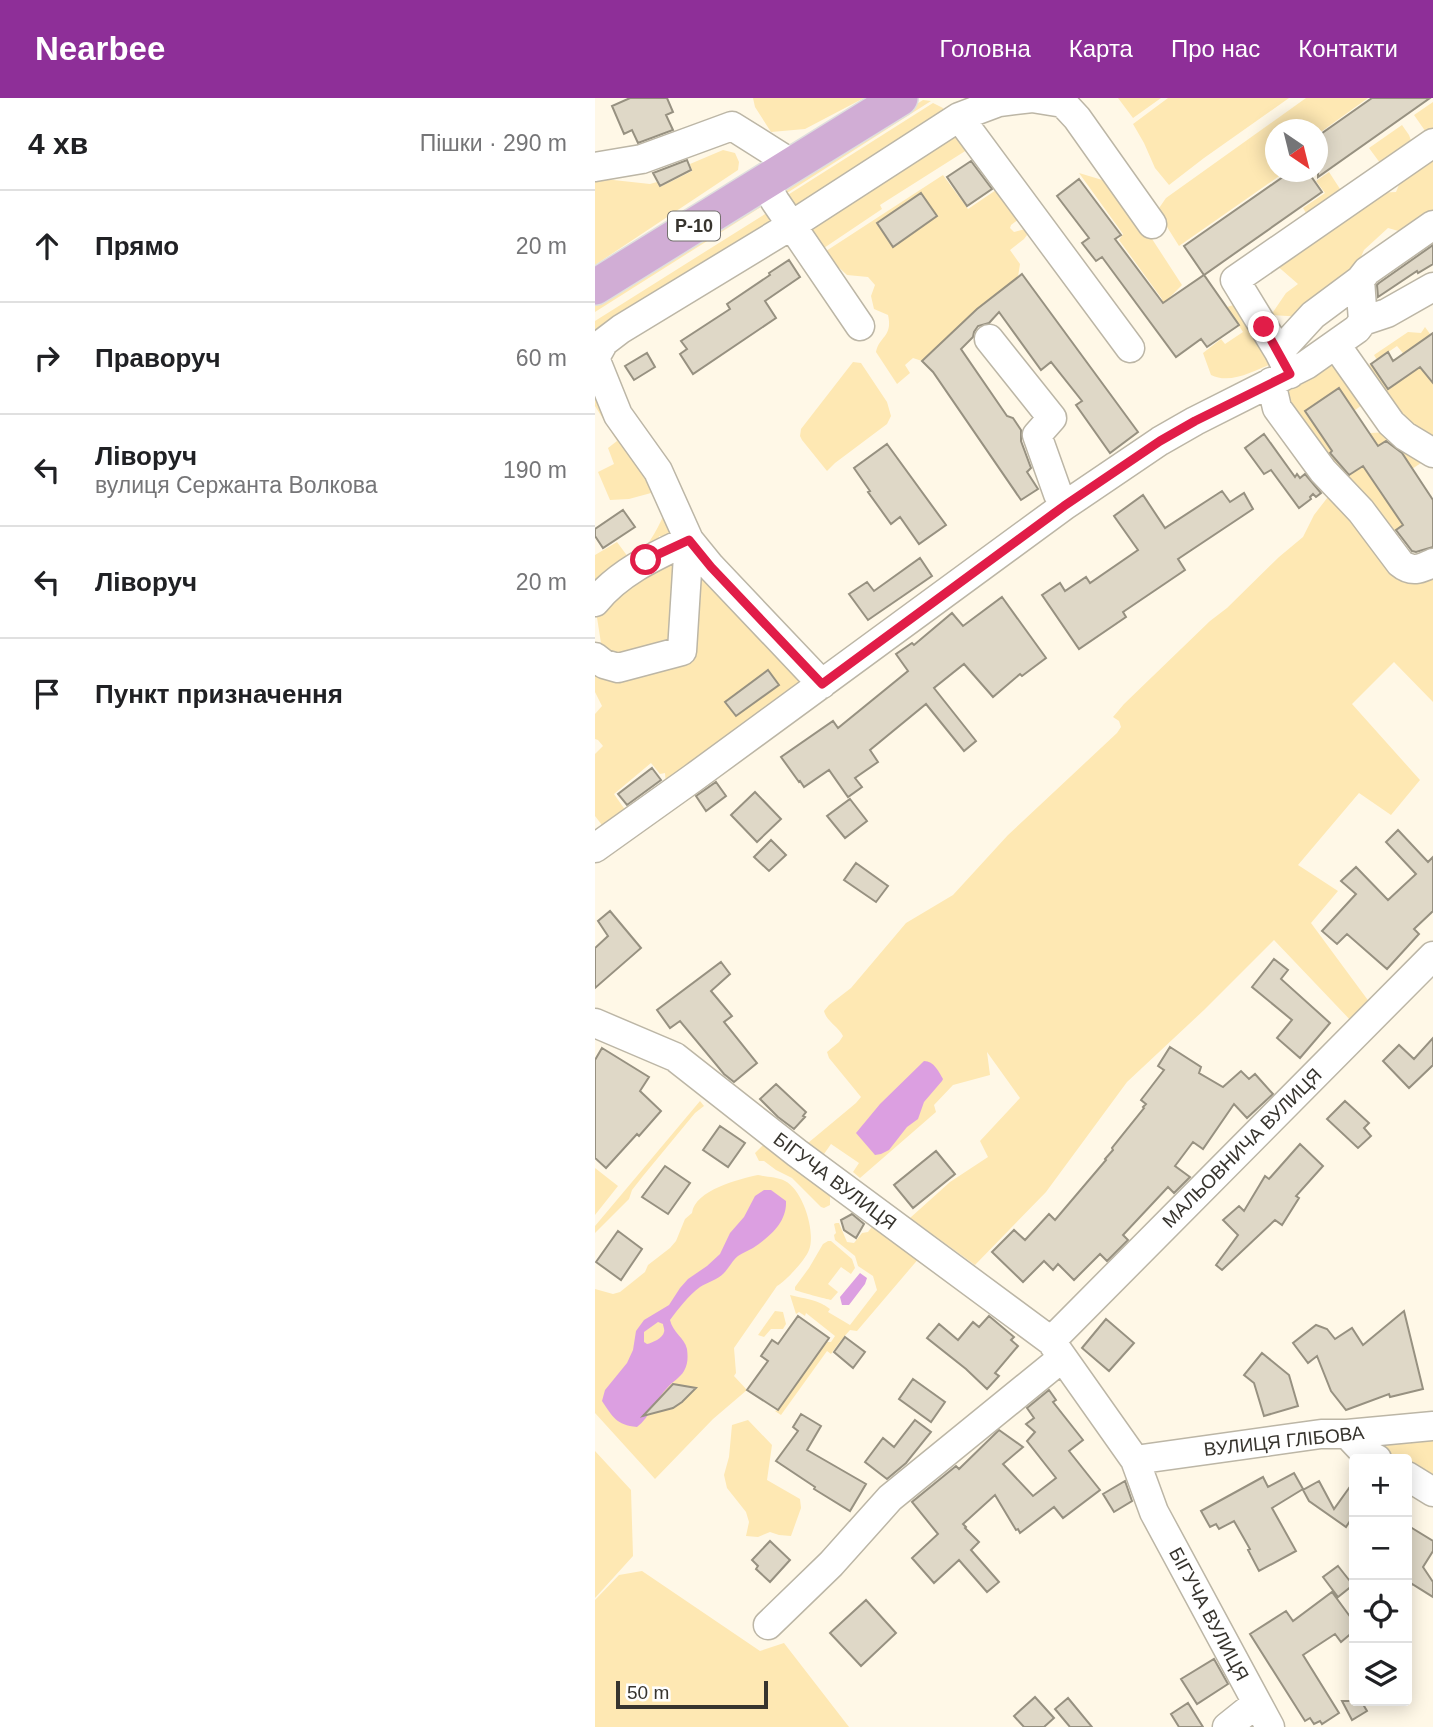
<!DOCTYPE html>
<html lang="uk">
<meta charset="utf-8">
<style>
:root{--surface:#fff;--page:#f2f2f2;--text:#202124;--muted:#757577;--line:#e0e0e0;--accent:#8e2f98}
body{margin:0;font-family:Arial,sans-serif;background:var(--page);color:var(--text)}
.controls{position:absolute;right:21px;bottom:21px;display:grid;overflow:hidden;border-radius:7px;box-shadow:0 4px 18px #0003}
.controls button{width:63px;height:63px;display:grid;place-items:center;padding:0;border:0;border-bottom:2px solid var(--line);background:var(--surface);color:var(--text);font:35px sans-serif}
.compass{position:absolute;left:670px;top:21px;width:63px;height:63px;border-radius:50%;background:var(--surface);box-shadow:0 4px 18px #0003;rotate:145deg}
.scale{position:absolute;left:21px;bottom:18px;width:152px;box-sizing:border-box;padding-left:7px;border:4px solid #37342e;border-top:0;font-size:19px;line-height:24px;white-space:nowrap;color:#37342e;-webkit-text-stroke:5px #fff;paint-order:stroke}
.stop{position:absolute;width:21px;height:21px;margin:-16px;border:5px solid #e11d48;border-radius:50%;background:#fff}
.stop.end{background:#e11d48;border-color:#fff;box-shadow:0 2px 7px #0008}
.list{margin:0;padding:0;list-style:none}
h2{display:flex;justify-content:space-between;align-items:center;height:91px;margin:0;padding:0 28px;font-size:30px}
h2 small{font-size:23px;font-weight:400;color:var(--muted)}
.list li{display:grid;grid-template-columns:46px 1fr auto;gap:21px;align-items:center;box-sizing:border-box;height:112px;padding:0 28px;border-top:2px solid var(--line)}
.list b{display:block;font-size:26px;white-space:nowrap}
.list p{margin:0;font-size:23px;white-space:nowrap;color:var(--muted)}
.list em{font-size:23px;font-style:normal;color:var(--muted)}
.icon{flex:none;width:38px;height:38px;fill:none;stroke:currentColor;stroke-width:2;stroke-linecap:round;stroke-linejoin:round}
.map{position:relative;flex:none;width:838px;height:1629px;overflow:hidden}
header{display:flex;align-items:center;gap:42px;box-sizing:border-box;height:98px;padding:0 35px;background:var(--accent);color:#fff}
header strong{font-size:33px}
nav{display:flex;gap:38px;margin-inline-start:auto;font-size:24px}
main{display:flex}
aside{flex:1;background:var(--surface)}
.map>svg:first-child{display:block}
.green{fill:#fee8b3}
.water{fill:#dc9fe1;fill-rule:evenodd}
.building{fill:#dfd8c7;stroke:#979181;stroke-width:2}
.lines{fill:none;stroke-linecap:round;stroke-linejoin:round}
.minor-casing{stroke:#bcb6a6;stroke-width:31}
.major-casing{stroke:#dfdfde;stroke-width:38}
.minor{stroke:#fff;stroke-width:28}
.major{stroke:#d1add5;stroke-width:35}
.route{stroke:#e11d48;stroke-width:9}
.labels{text-anchor:middle;dominant-baseline:central;stroke-width:5;stroke-linejoin:round;paint-order:stroke}
.shield{fill:#fff;stroke:#73716d;stroke-width:2}
.shield-label{font-size:18px;font-weight:bold;fill:#37342e}
.street-label{font-size:19px;fill:#37342e;stroke:#fff}
</style>
<header>
<strong>Nearbee</strong>
<nav><a>Головна</a><a>Карта</a><a>Про нас</a><a>Контакти</a></nav>
</header>
<main>
<aside>
<h2>4 хв<small>Пішки · 290 m</small></h2>
<ul class="list">
<li><svg class="icon" aria-label="ahead" viewBox="0 0 24 24"><path d="M12 20V5M6 11l6-6 6 6"/></svg><div><b>Прямо</b></div><em>20 m</em></li>
<li><svg class="icon" aria-label="right" viewBox="0 0 24 24"><path d="M7 20v-9h11M14 6l5 5-5 5"/></svg><div><b>Праворуч</b></div><em>60 m</em></li>
<li><svg class="icon" aria-label="left" viewBox="0 0 24 24"><path d="M17 20v-9H6M10 6l-5 5 5 5"/></svg><div><b>Ліворуч</b><p>вулиця Сержанта Волкова</p></div><em>190 m</em></li>
<li><svg class="icon" aria-label="left" viewBox="0 0 24 24"><path d="M17 20v-9H6M10 6l-5 5 5 5"/></svg><div><b>Ліворуч</b></div><em>20 m</em></li>
<li><svg class="icon" aria-label="arrive" viewBox="0 0 24 24"><path d="M6 21V4h12l-3 4 3 4H6"/></svg><div><b>Пункт призначення</b></div></li>
</ul>
</aside>
<div class="map">
<svg width="838" height="1629" viewBox="0 0 838 1629">
<rect width="100%" height="100%" fill="#fff8e7"/>
<path class="green" d="M158,0h111l-59,31 -34,3 -16,-25z
M523,0h43l-28,20z
M573,0h121l-85,60 -35,27 -14,-17 -11,-25 -11,-19z
M711,0h62l-50,36 -1,-4h-42v42h10l-106,74 -22,-35 9,-13z
M328,2l8,1 -144,92 -2,-4 4,-4z
M838,4v36l-5,-3 -14,-20z
M338,5l10,5 1,3 -152,97 -9,-10z
M807,27l7,10 4,11 -30,21 -14,-19z
M359,39l16,11 -90,57 2,4 -61,41 -14,-16 11,-11z
M128,52l12,3 4,9 -1,8 -143,95v-87l55,6 7,-2 3,5 32,-16 -2,-7z
M838,58v55l-31,21 -14,-4 -24,22 -8,18 -52,49 -33,-2 15,-22 12,-9 -23,-20 100,-71 21,-1 5,-12z
M734,74l13,20 -33,26 -6,-10 22,-15 -9,-12z
M484,75l30,9 32,40 41,63 -12,12 26,40 -37,-34 3,-4 -43,-59 4,-6z
M348,77l25,34 31,-21 20,31 -8,6 -1,3 4,4 11,-3 2,6 -3,4 -14,11 10,14 -2,13 -41,32 -55,52 -9,-3 -8,7 5,8 -13,11 -21,-32c3,-16 17,-15 12,-37l-14,-6 -3,-13 4,-11 -7,-8 -21,-2 -24,-22z
M163,106l3,3 -166,105v-7z
M170,116l5,1 1,4 -2,6 -174,117v-21z
M642,206l37,59c-19,7 -43,22 -63,12l-8,-22 18,-14 4,5 18,-12 -16,-25z
M830,229l8,11v108l-23,-14 -50,-64 11,-4 18,25 27,-20 -19,-23 -20,14 -3,-5 34,-23 13,1z
M258,264l8,1 26,39 4,14 -4,8 -52,39 -8,8 -25,-31 -2,-4 1,-7z
M742,264l30,39 -13,10 -16,-23 -33,23 43,64 15,-9 40,59 -9,7 15,33 -126,-170c10,-16 36,-28 54,-33z
M0,286c7,16 15,34 24,49 14,21 65,81 55,105l-15,-2 -1,6 3,4 -45,32 -21,17v-40l22,-13 14,19c16,-13 25,-28 33,-47l-13,-21 -22,6 -19,1 -12,-28 16,-8 -6,-16 9,-7 -22,-35z
M796,334l39,25 -18,12 -21,-31 -13,8 -8,-13z
M736,395l102,81v128l-39,-40 -42,42 68,76 -29,35 -32,-22 -61,72 40,26 -27,32 59,80 -16,21 -80,-84 -70,70 -77,72 -81,110 -71,73 -65,-47 40,-36 38,-25 -8,-16 40,-43 -33,-46 3,23 -37,10 -19,20 2,7 -76,66 -7,-6 6,-9 -28,-19 -7,10 -16,-11 48,-40 5,-6 -32,-39 -2,-6 12,-10 4,-6c-5,-10 -16,-14 -19,-25l5,-6 22,-17 55,-65 47,-28 55,-60 109,-102 4,-6 -2,-6 -6,-4 11,-13 86,-83 17,-13 52,-51 24,-20 11,-22z
M78,457l17,2 117,130 -141,99 -1,-13 -5,1 -9,-11 -37,31 14,20 -23,15 -10,-13v-62l8,-8 -5,-6 -3,-1v-25l7,-8 -7,-14v-26l8,-10 -7,-45z
M105,1003l4,5 -9,7 -52,63 -11,14 -3,9 -34,34v-7z
M169,1046l66,50v11l-6,3 -3,-1 -29,-29 -16,-8 -12,-9h-5l-4,-8z
M0,1070l23,18 -23,29z
M163,1077c8,2 20,2 27,6 18,9 31,51 24,69 -3,9 -23,31 -32,36l-43,62 2,25 -2,3 13,14 -34,29 -58,60 -60,-66v-124l18,5 7,-2 25,-20 3,-7 22,-17 6,-7 9,-22 7,-6c3,-23 47,-34 66,-38z
M241,1125h3l8,19 7,1 8,-10 6,-1 6,-8 46,33 -63,74 -7,-1 -8,9 -11,15 -4,-3 -46,64 -6,-4 3,-1 46,-67 2,1 1,-2h4l4,-6 -29,-23 -1,3 -6,-4 -3,2 -6,-19c14,4 28,4 40,14l-2,3 22,13 27,-35 -4,-14 -15,-10 -3,-10 -20,-16 -1,-5 2,-2 -2,-9z
M233,1143h3l21,18 3,9 -4,6 -10,-7 -13,17 10,8 -7,8c-4,-1 -32,-8 -36,-10v-3l14,-19 14,-24z
M180,1213l8,1 3,12 -3,5h-12l-7,8 -6,-2z
M153,1322l24,25 -5,35 33,19 1,9 -10,28 -12,-1 -9,-3 -12,5 -12,-1 3,-14 -3,-10 -19,-24 -3,-13 5,-18 3,-32z
M838,1337v45l-26,-12v-9h-19l-16,-19z
M0,1353l36,39 2,66 -38,42z
M47,1473l118,80 24,-8 65,84h-254v-127l24,-25z"/>
<path class="water" d="M329,963c10,0 15,11 19,18l-1,2 -18,21 -6,17 -11,8 -18,23 -8,4 -6,1 -19,-22 24,-29z
M169,1092h7l15,11c1,22 -17,36 -33,47 -5,3 -11,5 -15,8 -6,5 -9,12 -14,17 -7,7 -16,9 -24,14 -12,9 -21,21 -30,33 3,13 14,17 17,29 1,8 1,15 -3,22 -4,7 -11,10 -16,16 -12,12 -18,30 -31,40 -21,-2 -24,-10 -35,-26l3,-11 22,-27 6,-13 3,-19 8,-11 25,-15 11,-17 8,-9 19,-13 13,-12 10,-21 14,-16 11,-21zM63,1224l5,2c0,2 2,6 1,8 -1,6 -12,11 -17,12l-3,-2v-10z
M265,1175l7,5 -2,6 -16,21h-7l-2,-8z"/>
<path class="building" d="M35,0h37l6,14 -7,3 7,15 -35,13 -6,-13 -8,4 -12,-28z
M777,0h58l-112,79v-41z
M92,62l4,10 -31,16 -7,-13z
M376,63l21,28 -25,17 -20,-29z
M695,74h18l14,20 -118,83 -20,-29z
M484,81l42,56 -6,4 48,64 41,-28 35,50 -32,22 -6,-8 -25,18 -74,-100 -6,4 -14,-18 7,-5 -32,-42z
M326,95l16,23 -44,31 -16,-24z
M838,147v19l-15,9 -1,-2 -39,26 -1,-12 2,-2z
M194,162l11,17 -35,24 11,17 -83,56 -13,-20 7,-5 -6,-8 49,-32 -3,-5 43,-29 -1,-2z
M427,176l116,158 -28,21 -34,-48 6,-4 -31,-39 -10,8 -42,-58 -10,11 -11,3 -4,6 -1,5 -12,12 46,67 6,2 8,12v11l10,27 -4,4 11,17 -17,11 -88,-128 -11,-11 55,-52z
M838,235v50l-13,-16 -32,22 -17,-25 17,-12 5,9z
M52,255l8,14 -21,13 -9,-14z
M744,290l39,58 8,-5 16,12 31,47v47l-17,5 -4,-1 -16,-21 7,-5 -40,-59 -14,9 -19,-22 2,-2 -27,-40z
M669,336l31,43 2,-3 3,4 5,-4 16,19 -5,4 -3,-3 -3,3 1,2 -12,9 -28,-38 -7,4 -19,-26z
M292,346l59,81 -27,19 -19,-27 -9,7 -23,-32 2,-1 -16,-23z
M627,393l8,11 14,-9 9,16 -75,50 7,11 -62,42 3,5 -47,32 -37,-54 18,-12 5,8 21,-14 4,6 48,-33 -24,-34 29,-21 22,33z
M28,412l12,17 -32,21 -8,-12v-7z
M325,460l12,18 -64,44 -19,-26 18,-12 7,9z
M407,499l44,61 -24,18 -2,-2 -27,23 -29,-33 -30,24 42,53 -12,10 -38,-47 -56,46 8,12 -23,16 7,9 -14,10 -19,-27 -25,17 -4,-6 -1,1 -18,-25 52,-36 5,7 70,-57 -12,-17 16,-11 2,2 38,-32 11,13z
M173,572l11,15 -43,31 -11,-14z
M57,670l9,12 -34,25 -9,-11z
M121,684l10,14 -20,15 -10,-15z
M160,694l26,27 -24,23 -26,-27z
M255,701l17,22 -22,17 -18,-22z
M803,732l30,32 5,-5v54l-19,18 5,5 -32,35 -40,-35 -10,10 -15,-13 34,-37 -15,-13 15,-14 32,33 28,-26 -30,-32z
M176,742l15,15 -17,16 -15,-14z
M261,765l32,23 -12,16 -32,-22z
M15,813l31,37 -46,40v-40l13,-12 -10,-15z
M679,861l14,11 -7,9 49,44 -30,35 -23,-20 15,-18 -40,-33z
M126,864l9,12 -19,17 21,25 -8,6 33,41 -23,19 -10,-8 -44,-53 -10,7 -13,-18z
M838,940v27l-24,23 -26,-27 16,-16 15,14z
M575,949l31,20 -2,6 24,14 18,-16 8,8 6,-5 18,20 -26,24 -13,-14 -31,45 -10,-7 -18,24 15,11 -16,16 -6,-6 -45,48 5,5 -21,21 -7,-7 -26,26 -16,-16 -5,6 -9,-9 -21,21 -31,-30 22,-22 11,10 24,-26 6,6 51,-60 -1,-1 8,-9 -1,-2 32,-40 -1,-1 3,-3 -5,-4 23,-30 -6,-4z
M7,950l47,29 -9,14 21,20 -22,25 -2,-2 -31,34 -11,-10v-98z
M181,986l30,28 -3,4 2,1 -11,12 -16,-12 -18,-18z
M750,1003l24,22 -5,5 7,8 -13,12 -31,-29z
M125,1028l25,17 -17,24 -25,-17z
M705,1046l23,22 -27,30 3,2 -17,27 -7,-5 -53,50 -6,-5 22,-30 -15,-15 16,-14 5,5 21,-35 4,3z
M341,1053l19,23 -42,34 -19,-23z
M70,1068l25,17 -22,31 -26,-17z
M257,1116l12,10 -8,14 -12,-8 -3,-10z
M23,1133l24,18 -21,31 -25,-18z
M809,1213l19,78 -33,8 -1,-3 -43,16 -15,-19 -14,-35 -9,7 -15,-20 23,-18 11,4 8,10 17,-11 11,17z
M203,1218l31,22 -51,72 -31,-20 21,-29 -7,-5 11,-16 6,4z
M394,1218l25,21 -3,3 7,6 -23,27 4,3 -12,13 -21,-20 -39,-31 12,-14 19,16 15,-18 6,5z
M511,1221l28,24 -25,28 -27,-23z
M250,1239l20,15 -12,16 -19,-16z
M667,1255l27,22 9,31 -34,10 -10,-33 -10,-8z
M318,1281l32,23 -14,20 -32,-23z
M78,1286l23,4 -14,14 -9,6 -30,8z
M454,1292l7,10 -3,2 30,38 -14,11 31,39 -37,28 -9,-11 -34,26 -2,-4 -2,1 -21,-35 -32,29 3,3 -1,1 14,14 -8,8 28,32 -12,10 -28,-32 -25,23 -22,-25 26,-24 -26,-32 44,-36 3,3 40,-39 24,17 -20,17 30,32 23,-18 -29,-37 8,-9 -9,-8 8,-6 -7,-10z
M206,1316l20,12 -14,24 59,34 -16,27 -36,-22 1,-2 -39,-26 22,-30 -5,-4z
M320,1322l16,12 -25,31 -19,16 -22,-17 18,-24 11,9z
M699,1375l9,16 -31,19 24,43 -37,20 -11,-21 2,-1 -16,-28 -15,8 -3,-5 -6,3 -9,-16 62,-34 5,10z
M530,1383l7,20 -18,11 -11,-18z
M724,1383l15,28 20,-28v34l-8,12 -37,-26 -6,-11z
M812,1427l26,16v10l-10,16 10,15v15l-21,-13 -5,9z
M175,1443l20,19 -20,22 -14,-13 2,-3 -6,-6z
M743,1468l15,19 -15,12 -15,-20z
M737,1494l22,30v9l-13,11 -6,-8 -32,21 36,58 -17,11 -2,-3 -6,3 -4,-6 -5,3 -55,-87 36,-23 7,10z
M271,1502l30,33 -35,33 -31,-33z
M619,1561l14,25 -31,20 -16,-25z
M440,1599l19,21 -10,9h-20l-10,-11z
M473,1600l24,29h-22l-15,-18z
M747,1603h19l6,10 -15,9z
M593,1605l15,24h-24l-8,-13z"/>
<g class="lines">
<defs>
<path id="minor" d="M364,19l171,231
M0,69l47,-8 90,-33 62,39
M170,85l10,18 85,125
M768,223l24,-8 46,-26
M394,241l63,79 -15,17 21,59 6,12
M741,247l55,78 14,13 28,17
M684,254l34,-37 47,-35
M695,276l-11,-22 -44,-72 198,-137
M676,284l6,26 46,63 38,40 39,52c12,10 20,6 33,0
M0,504c24,-30 60,-46 94,-62
M0,559l9,7 14,4 64,-17 7,-111
M227,586l-111,-117 -22,-27 -31,-69 -40,-56 -23,-57 9,-16 17,-13 171,-104 167,-108 40,-15 33,-4 31,5 14,15 75,106
M0,750l98,-70 371,-272 96,-65 35,-20 111,-56 51,-36 6,-8 -3,-41 7,-9 66,-46
M0,925l80,34 122,96 254,188 84,119 19,52 116,215
M456,1243l382,-385
M752,1336l17,18 13,7
M540,1362l186,-26h26l86,-8
M812,1378l26,16
M173,1527l63,-61 59,-66 172,-140
M632,1629l30,-24"/>
<path id="major" d="M0,189l305,-189"/>
</defs>
<use href="#minor" class="minor-casing"/>
<use href="#major" class="major-casing"/>
<use href="#minor" class="minor"/>
<use href="#major" class="major"/>
</g>
<g class="lines">
<path class="route" d="M51,462l43,-20 22,27 111,117 242,-178 96,-65 35,-20 95,-47 -26,-47"/>
</g>
<g class="labels">
<rect class="shield" x="73" y="113.5" width="52" height="29" rx="5"/>
<g class="shield-label">
<text x="99" y="128">Р-10</text>
</g>
<g class="street-label">
<text transform="translate(647 1050) rotate(-45)">МАЛЬОВНИЧА ВУЛИЦЯ</text>
<text transform="translate(240 1083) rotate(37)">БІГУЧА ВУЛИЦЯ</text>
<text transform="translate(689 1343) rotate(-6)">ВУЛИЦЯ ГЛІБОВА</text>
<text transform="translate(614 1516) rotate(62)">БІГУЧА ВУЛИЦЯ</text>
</g>
</g>
</svg>
<div class="controls">
<button>+</button>
<button>−</button>
<button><svg class="icon" aria-label="locate" viewBox="0 0 24 24"><circle cx="12" cy="12" r="6"/><path d="M12 2v4M12 18v4M2 12h4M18 12h4"/></svg></button>
<button><svg class="icon" aria-label="layers" viewBox="0 0 24 24"><path d="M12 4l9 5-9 5-9-5zM3 14l9 5 9-5"/></svg></button>
</div>
<svg class="compass" viewBox="-18 -18 36 36"><path d="M0-13l5 13h-10z" fill="#e53935"/><path d="M0 13l5-13h-10z" fill="#757577"/></svg>
<div class="scale">50 m</div>
<div class="stop" style="left:51px;top:462px"></div>
<div class="stop end" style="left:669px;top:229px"></div>
</div>
</main>
